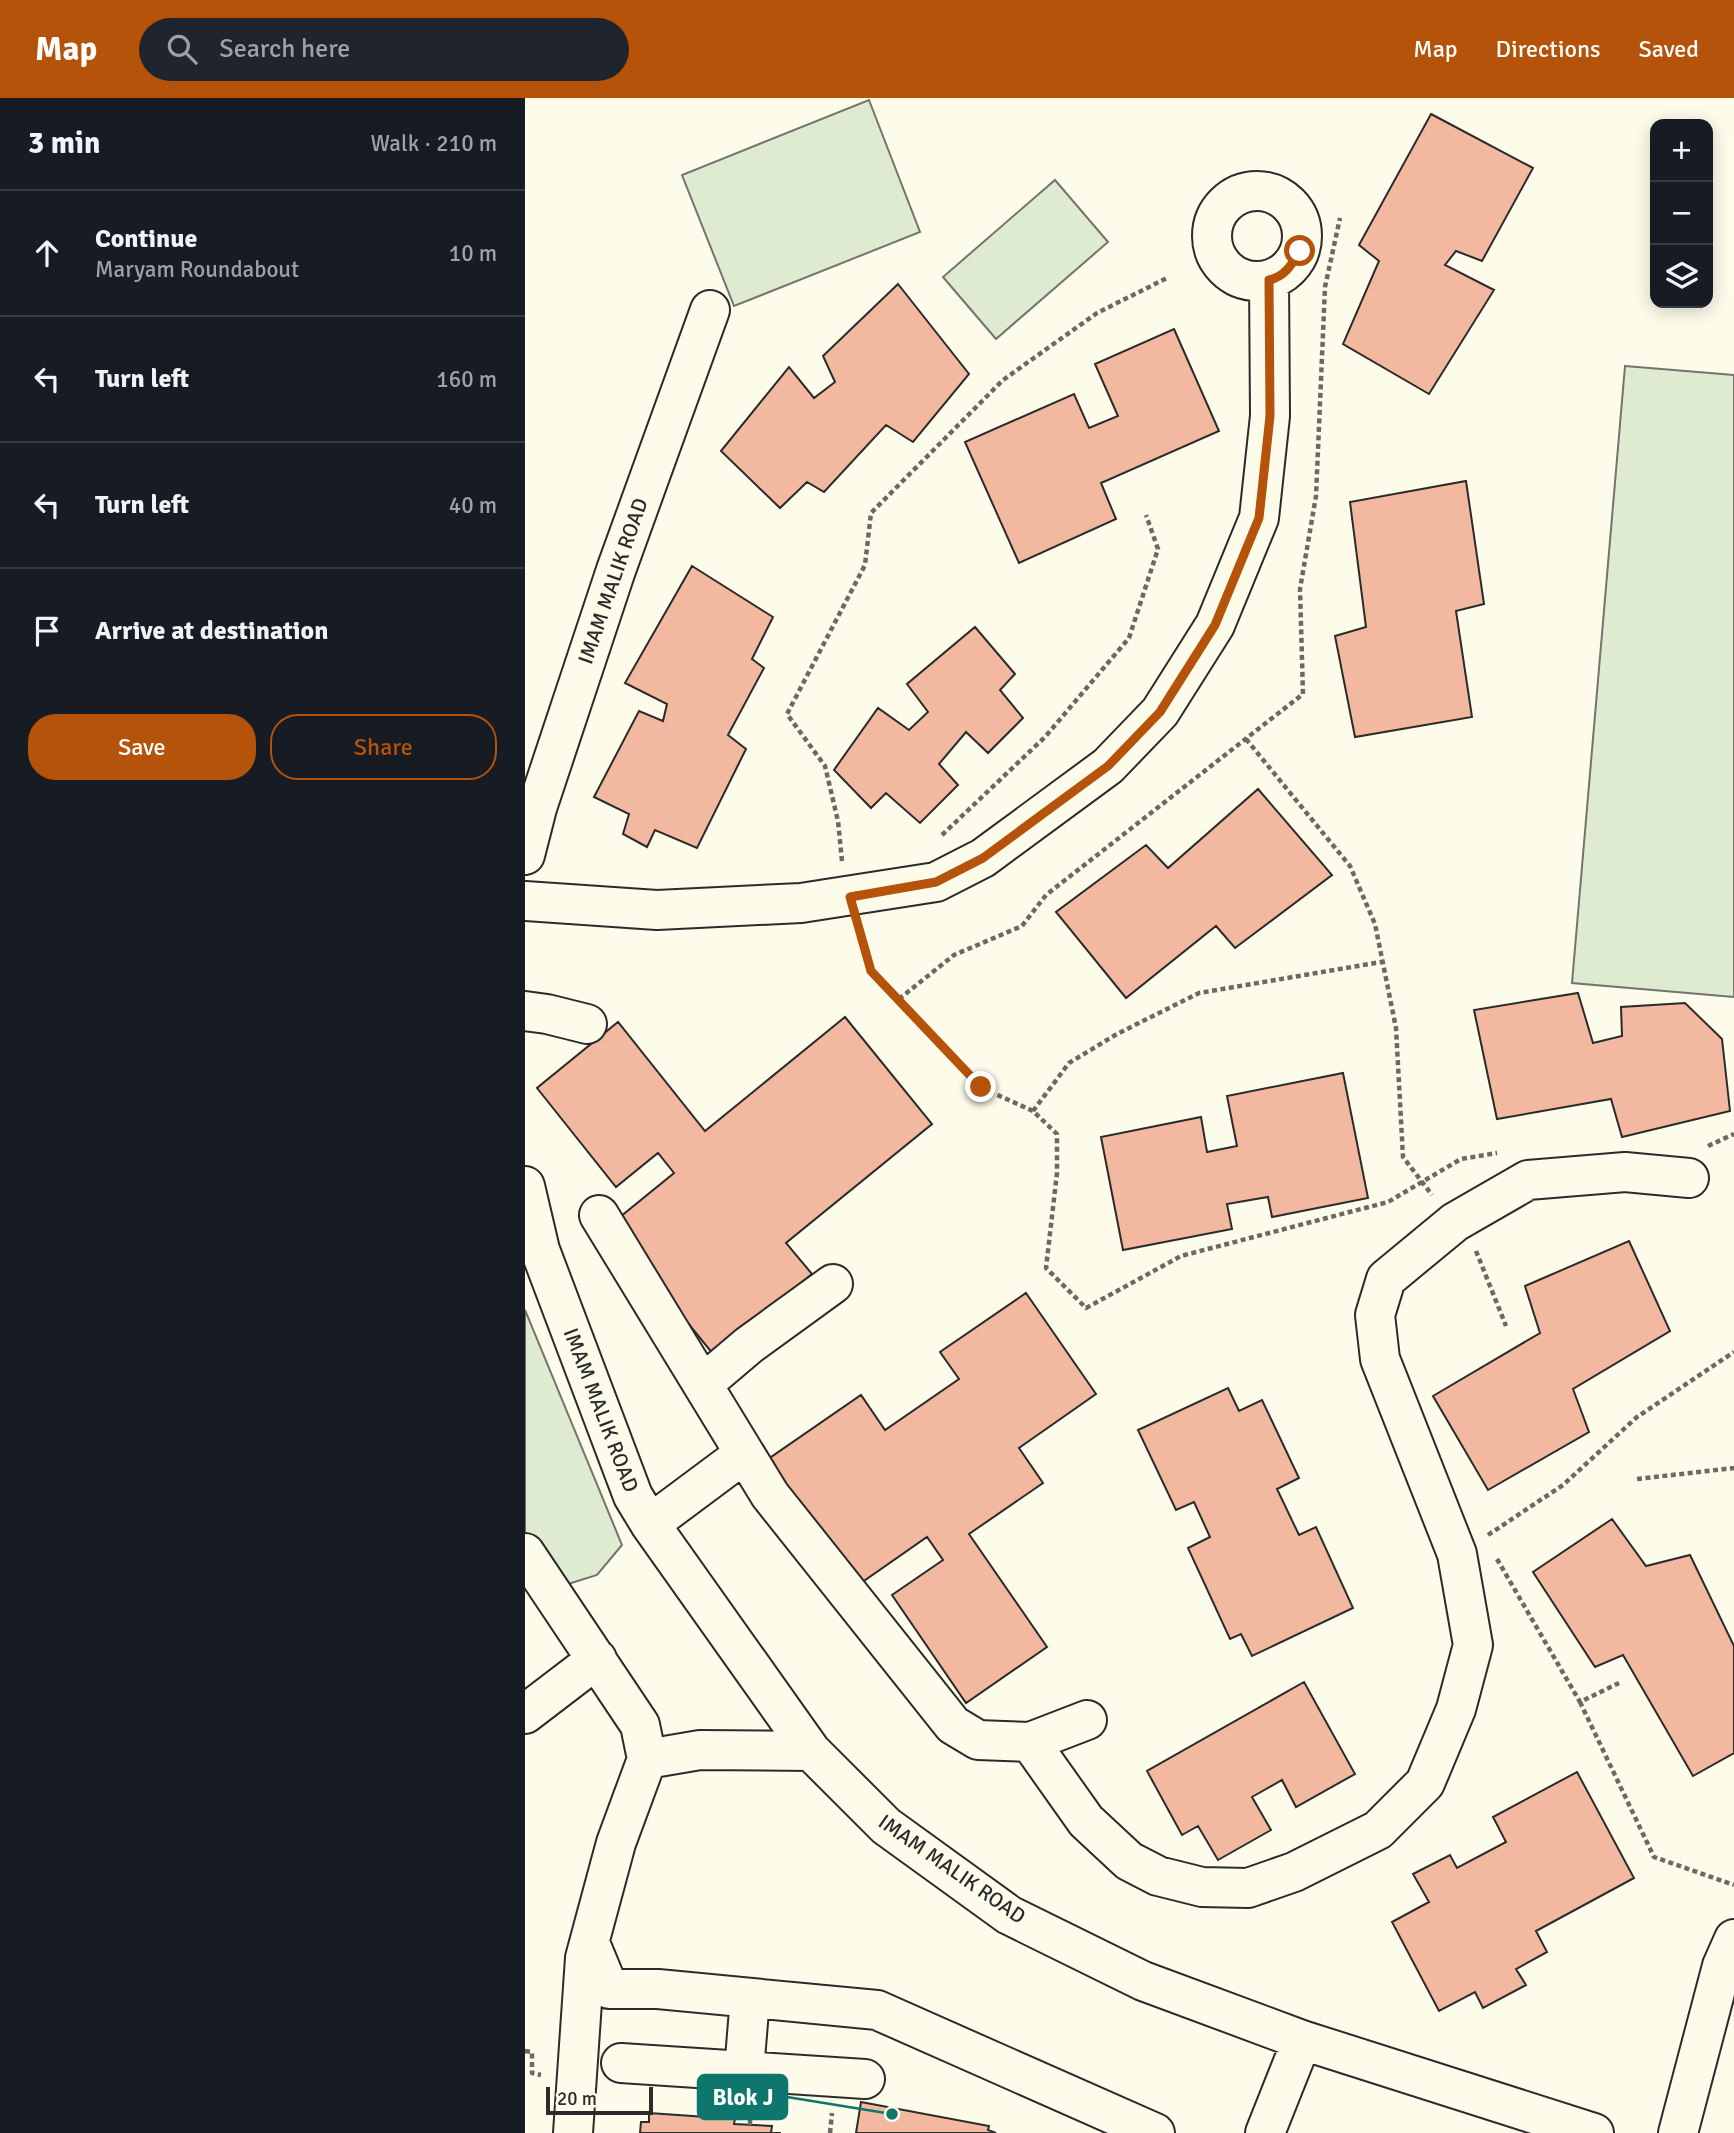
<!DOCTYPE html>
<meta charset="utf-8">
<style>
:root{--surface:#171b24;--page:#20242c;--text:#f1f3f6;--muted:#9ea1a6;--line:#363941;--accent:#b45309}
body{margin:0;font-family:Signika,sans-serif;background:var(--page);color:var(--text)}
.controls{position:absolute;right:21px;top:21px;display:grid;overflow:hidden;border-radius:14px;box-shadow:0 4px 18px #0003}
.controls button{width:63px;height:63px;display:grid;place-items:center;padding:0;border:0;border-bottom:2px solid var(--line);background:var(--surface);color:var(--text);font:35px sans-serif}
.scale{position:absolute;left:21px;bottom:18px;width:107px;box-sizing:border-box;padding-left:7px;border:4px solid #2b2b2b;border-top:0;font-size:19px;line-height:24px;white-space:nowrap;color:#2b2b2b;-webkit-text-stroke:5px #fdfbea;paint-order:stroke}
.stop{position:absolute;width:21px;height:21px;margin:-16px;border:5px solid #b45309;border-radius:50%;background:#fff}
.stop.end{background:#b45309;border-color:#fff;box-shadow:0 2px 7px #0008}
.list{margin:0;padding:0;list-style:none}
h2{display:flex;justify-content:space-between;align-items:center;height:91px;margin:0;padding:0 28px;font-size:30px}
h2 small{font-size:23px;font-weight:400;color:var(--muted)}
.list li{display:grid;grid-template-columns:46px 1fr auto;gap:21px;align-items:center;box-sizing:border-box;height:126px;padding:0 28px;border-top:2px solid var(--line)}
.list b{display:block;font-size:26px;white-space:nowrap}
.list p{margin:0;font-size:23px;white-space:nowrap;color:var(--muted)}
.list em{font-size:23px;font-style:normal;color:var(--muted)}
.actions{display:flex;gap:14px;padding:21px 28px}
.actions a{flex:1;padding:16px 0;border:2px solid var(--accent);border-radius:28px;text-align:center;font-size:24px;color:var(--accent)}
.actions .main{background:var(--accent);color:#fff}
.icon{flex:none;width:38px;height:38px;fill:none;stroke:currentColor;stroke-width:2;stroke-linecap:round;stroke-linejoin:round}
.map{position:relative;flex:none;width:1209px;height:2035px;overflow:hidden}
header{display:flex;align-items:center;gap:42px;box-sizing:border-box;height:98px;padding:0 35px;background:var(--accent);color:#fff}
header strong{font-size:33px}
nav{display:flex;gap:38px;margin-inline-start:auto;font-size:24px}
.search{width:490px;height:63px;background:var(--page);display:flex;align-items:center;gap:18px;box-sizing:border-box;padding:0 24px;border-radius:38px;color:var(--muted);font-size:26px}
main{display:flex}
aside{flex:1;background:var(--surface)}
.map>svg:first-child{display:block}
.green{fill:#deebd1;stroke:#74746e;stroke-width:2}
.building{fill:#f2b8a0;stroke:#2b2b2b;stroke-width:2}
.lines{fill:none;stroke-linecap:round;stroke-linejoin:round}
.minor-casing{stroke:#2b2b2b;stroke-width:42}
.path{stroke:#6a6964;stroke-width:4.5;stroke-dasharray:5 3.5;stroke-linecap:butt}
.minor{stroke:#fdfbea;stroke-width:38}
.route{stroke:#b45309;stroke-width:9}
.labels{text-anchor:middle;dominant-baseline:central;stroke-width:5;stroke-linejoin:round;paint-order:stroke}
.street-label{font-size:21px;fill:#2b2b2b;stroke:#fdfbea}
.leader{fill:none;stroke:#0f766e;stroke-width:2.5}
.callout-dot{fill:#0f766e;stroke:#fdfbea;stroke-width:2.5}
.callout{fill:#0f766e;stroke:#0f766e;stroke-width:2.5}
.callout-label{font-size:23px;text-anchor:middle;font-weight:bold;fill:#fff}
</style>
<header>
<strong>Map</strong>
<div class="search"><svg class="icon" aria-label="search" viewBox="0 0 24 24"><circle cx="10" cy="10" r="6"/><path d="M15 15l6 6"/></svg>Search here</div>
<nav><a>Map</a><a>Directions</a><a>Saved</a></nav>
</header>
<main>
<aside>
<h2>3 min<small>Walk · 210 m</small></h2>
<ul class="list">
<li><svg class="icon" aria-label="ahead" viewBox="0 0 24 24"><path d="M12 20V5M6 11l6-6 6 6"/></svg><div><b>Continue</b><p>Maryam Roundabout</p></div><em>10 m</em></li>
<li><svg class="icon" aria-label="left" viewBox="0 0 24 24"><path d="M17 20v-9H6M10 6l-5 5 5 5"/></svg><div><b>Turn left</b></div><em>160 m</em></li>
<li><svg class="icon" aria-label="left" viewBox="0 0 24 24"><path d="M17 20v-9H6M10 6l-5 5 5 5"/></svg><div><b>Turn left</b></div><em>40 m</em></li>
<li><svg class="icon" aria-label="arrive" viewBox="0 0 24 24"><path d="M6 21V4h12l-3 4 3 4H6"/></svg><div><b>Arrive at destination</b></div></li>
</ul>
<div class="actions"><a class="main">Save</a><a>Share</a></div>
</aside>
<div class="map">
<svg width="1209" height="2035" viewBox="0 0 1209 2035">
<rect width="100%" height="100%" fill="#fdfbea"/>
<path class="green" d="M344,2l51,132 -186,74 -52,-131z
M530,82l53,62 -112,97 -53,-62z
M1100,268l109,9v622l-162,-14z
M0,1212l97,235 -25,30 -29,9 -43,-51z"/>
<path class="building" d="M906,16l102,54 -51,93 -26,-10 -11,14 49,25 -65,104 -86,-50 36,-83 -20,-16z
M373,186l71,90 -56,68 -27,-17 -62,67 -17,-10 -27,26 -59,-57 68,-84 25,31 21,-16 -12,-26z
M649,231l45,102 -118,52 15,36 -97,44 -54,-121 109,-48 15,34 29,-12 -23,-52z
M941,383l18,123 -28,7 16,106 -117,20 -20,-101 31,-9 -16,-125z
M167,468l81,51 -21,42 12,9 -36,67 18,14 -49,99 -42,-18 -8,17 -24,-13 6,-20 -35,-17 45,-86 24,10 4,-17 -42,-21z
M450,529l40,47 -15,16 23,28 -35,35 -22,-21 -27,32 19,21 -38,38 -34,-30 -15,15 -37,-38 44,-62 31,22 19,-18 -21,-28z
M733,691l74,86 -97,73 -19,-22 -90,72 -70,-86 90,-67 22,23z
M1053,895l15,50 29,-7 -1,-29 64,-4 37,36 8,72 -108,26 -11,-38 -114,20 -23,-109z
M320,919l87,107 -146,119 26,31 -99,80 -104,-128 65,-53 -16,-20 -42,34 -79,-99 81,-66 87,109z
M818,975l25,125 -96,19 -4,-20 -41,7 5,25 -109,21 -22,-113 100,-20 6,35 30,-6 -10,-50z
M1104,1143l41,90 -97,58 16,43 -101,58 -55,-94 107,-63 -15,-47z
M501,1195l70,101 -77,54 24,35 -74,51 78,113 -81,56 -74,-108 51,-35 -16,-23 -79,55 -87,-128 100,-69 24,35 74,-51 -19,-27z
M703,1290l11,23 23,-11 37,78 -22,11 22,46 17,-8 37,81 -101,48 -11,-22 -11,5 -42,-91 22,-11 -16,-35 -18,8 -38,-80z
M1087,1421l34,47 44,-11 44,91v107l-41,23 -70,-121 -28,12 -62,-95z
M779,1584l51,92 -59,33 -14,-27 -30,17 19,33 -53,30 -20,-34 -16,9 -35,-64z
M1052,1674l57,106 -98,53 11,21 -31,17 10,16 -43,23 -8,-16 -36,19 -47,-89 37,-20 -16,-28 37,-19 7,13 49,-26 -13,-25z
M336,2004l128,24 -1,4 8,3h-140z
M124,2015l86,6 -1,5 38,2 -1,7h10h-141l1,-11h8z"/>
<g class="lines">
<defs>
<path id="minor" d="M687 138a45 45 0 1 1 90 0a45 45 0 1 1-90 0Z
M0,757l12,-47 79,-238 94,-260
M0,803l132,9 144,-7 135,-21 47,-24 125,-92 52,-54 55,-87 44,-107 11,-102 -1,-136
M0,913l22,3 40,10
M0,1088l15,64 93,246 17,28 161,227 75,75 123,89 134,66 159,59 292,93
M74,1117l171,280 183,230 25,15 52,2 56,79 43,40 29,15 44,11 46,1 46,-16 84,-42 47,-47 31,-74 17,-64 -16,-91 -77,-195 -5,-44 11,-36 69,-57 73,-42 97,-8 64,6
M178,1286l46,-39 84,-61
M125,1426l94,-70
M0,1455l115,172 7,34 -31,84 -31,115 -12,175
M0,1616l72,-55
M505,1644l57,-22
M122,1661l53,-9 111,1
M65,1845l19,46h49l219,21 278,123
M96,1965l244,16
M219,1973l6,-73
M740,2035l37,-93
M1153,2035l44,-167 12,-27"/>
</defs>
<use href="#minor" class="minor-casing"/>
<path class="path" d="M721,641l104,127 25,58 21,104 7,129 29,38
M417,737l103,-98 84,-99 29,-89 -12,-34
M317,763l-4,-40 -13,-55 -38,-52 78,-149 6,-52 132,-133 94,-67 70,-35
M334,832l12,41 109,116 53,24 24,23v39l-11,95 40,40 95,-52 207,-54 73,-43 36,-6
M374,901l55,-44 68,-29 24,-31 257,-201 -3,-105 16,-93 9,-209 15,-69
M508,1013l36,-48 48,-29 82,-41 182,-31
M1183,1048l26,-12
M951,1153l30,75
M1112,1381l97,-11
M963,1437l75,-50 74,-68 97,-65
M972,1461l83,143 39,-19
M1055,1604l74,155 80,28
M0,1953l7,1v21l9,2
M225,2027v-17
M305,2035l2,-20"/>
<use href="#minor" class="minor"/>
</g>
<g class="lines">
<path class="route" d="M456,989l-110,-116 -21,-74 86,-15 47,-24 125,-92 52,-54 55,-87 44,-107 11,-102 -1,-136c16,-3 23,-16 31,-29"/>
</g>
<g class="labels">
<g class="street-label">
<text transform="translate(88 483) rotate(-71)">IMAM MALIK ROAD</text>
<text transform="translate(76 1312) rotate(69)">IMAM MALIK ROAD</text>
<text transform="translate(427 1771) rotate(35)">IMAM MALIK ROAD</text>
</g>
</g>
<path class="leader" d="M367 2016L262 1999"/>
<circle class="callout-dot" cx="367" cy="2016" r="7"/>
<rect class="callout" x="173" y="1977" width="89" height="44" rx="7"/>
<g class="callout-label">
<text x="218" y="2007">Blok J</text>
</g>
</svg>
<div class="controls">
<button>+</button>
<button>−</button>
<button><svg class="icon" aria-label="layers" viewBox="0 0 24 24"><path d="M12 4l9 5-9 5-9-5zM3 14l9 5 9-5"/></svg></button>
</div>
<div class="scale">20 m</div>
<div class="stop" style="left:775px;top:153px"></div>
<div class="stop end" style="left:456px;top:989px"></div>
</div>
</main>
